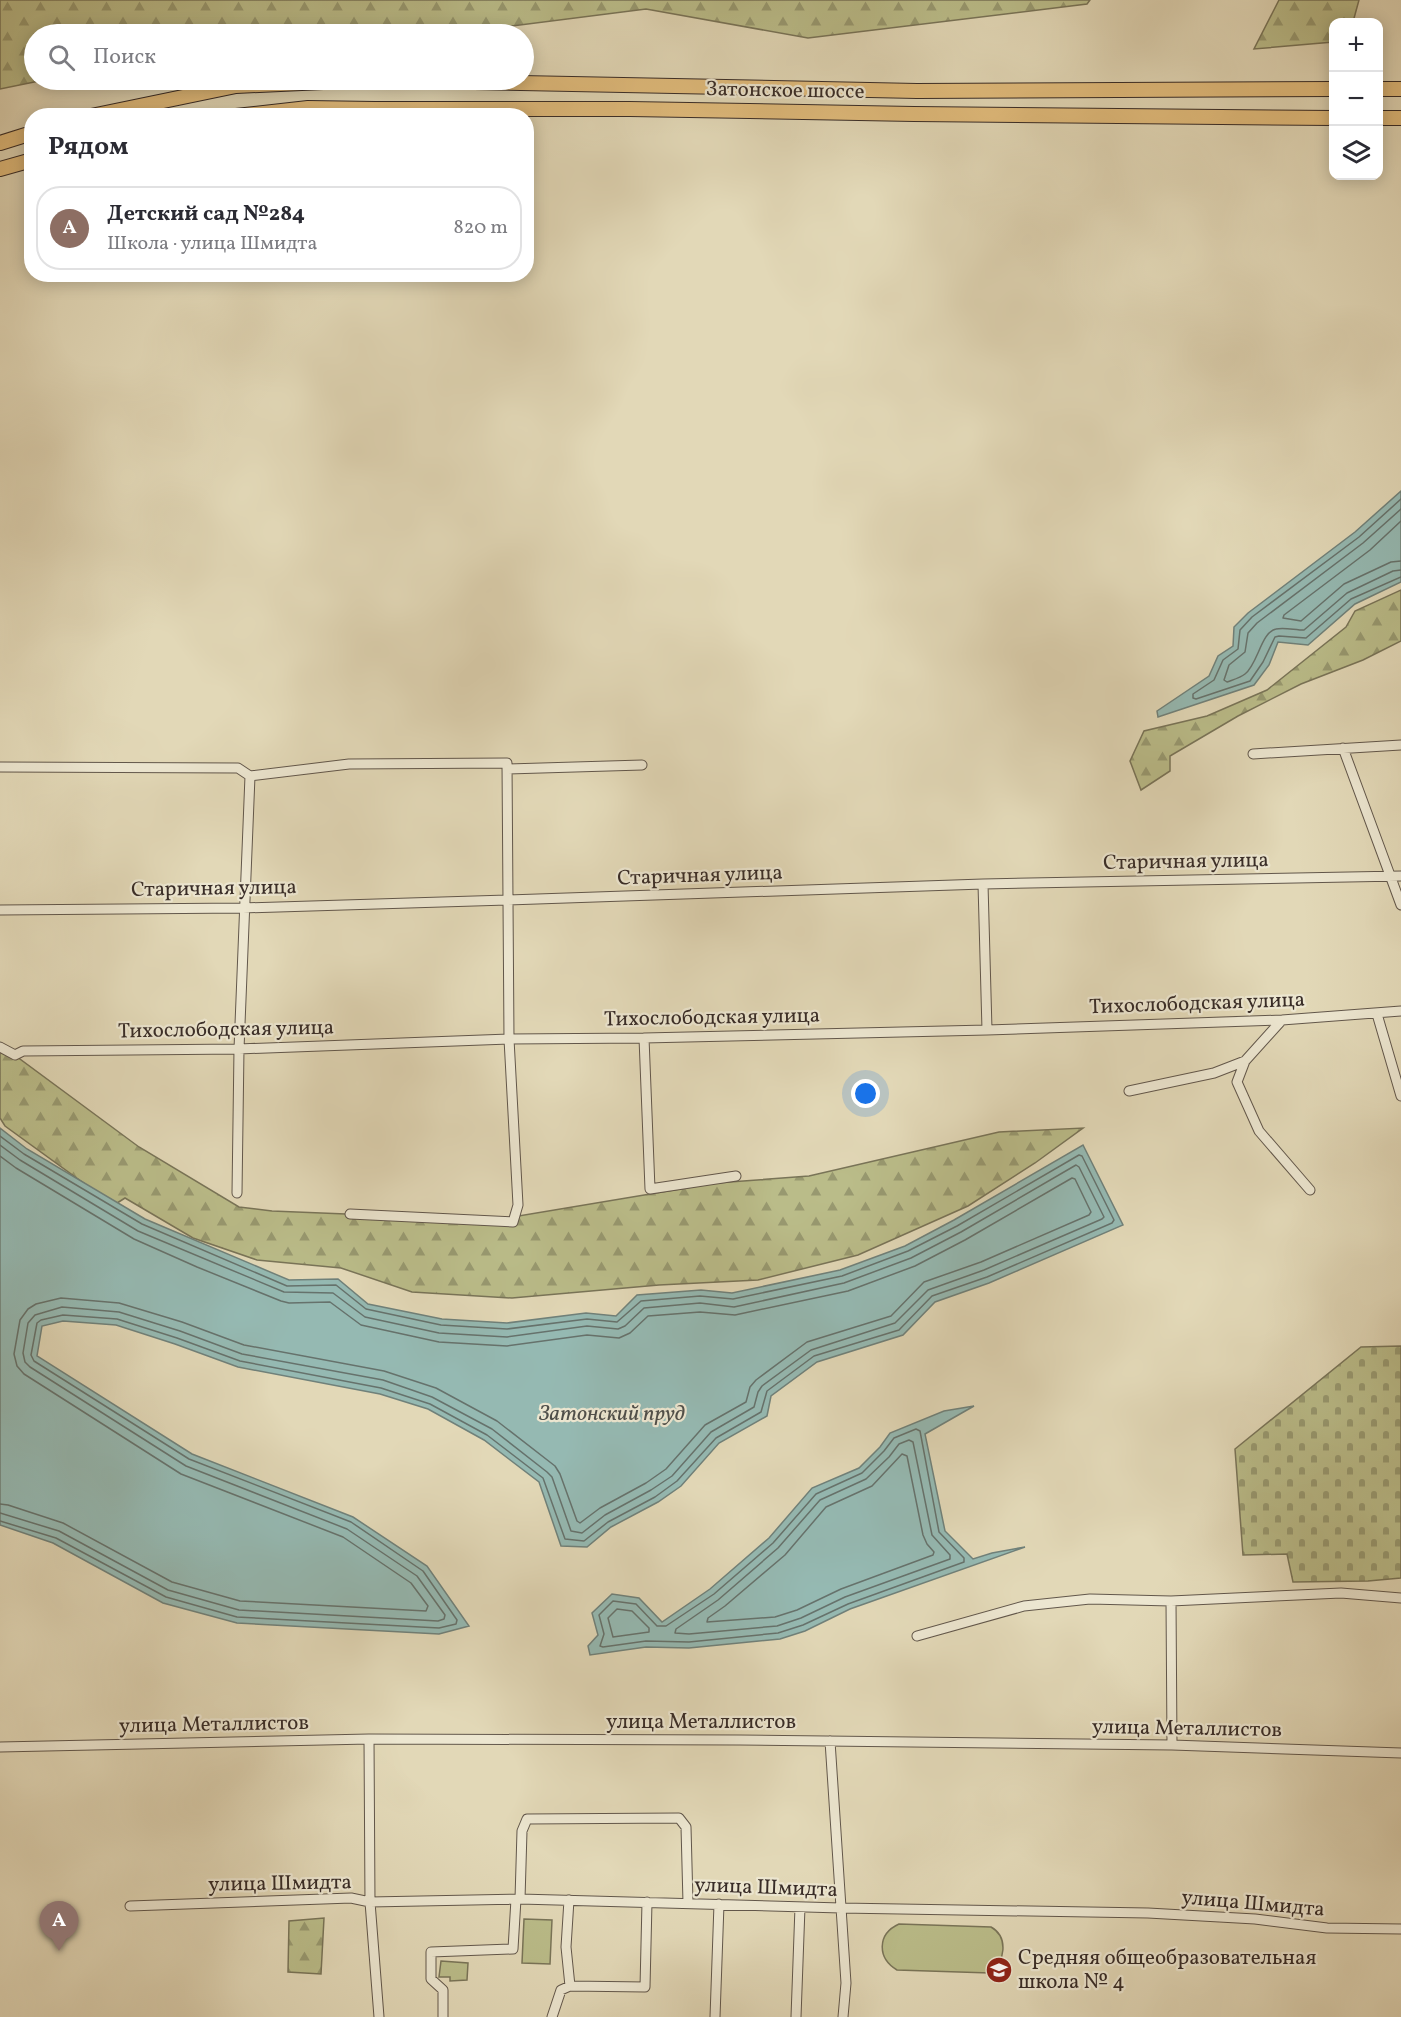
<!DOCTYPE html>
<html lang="ru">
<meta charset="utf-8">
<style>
:root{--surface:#fff;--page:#f2f2f3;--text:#2b2b33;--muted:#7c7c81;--line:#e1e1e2;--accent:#8f2418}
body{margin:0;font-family:Vollkorn,serif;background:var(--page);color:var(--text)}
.controls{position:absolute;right:18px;top:18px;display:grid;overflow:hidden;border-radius:12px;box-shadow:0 3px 15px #0003}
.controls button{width:54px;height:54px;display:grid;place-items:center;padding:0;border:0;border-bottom:2px solid var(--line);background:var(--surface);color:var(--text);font:30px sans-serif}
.you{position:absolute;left:866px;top:1094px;width:21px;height:21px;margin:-15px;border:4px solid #fff;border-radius:50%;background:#1a73e8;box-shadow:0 0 0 9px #1a73e833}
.badge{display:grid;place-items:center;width:39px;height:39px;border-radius:50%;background:var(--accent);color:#fff;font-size:20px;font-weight:700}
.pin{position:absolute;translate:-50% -50px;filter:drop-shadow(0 2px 3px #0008)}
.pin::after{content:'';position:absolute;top:32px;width:21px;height:18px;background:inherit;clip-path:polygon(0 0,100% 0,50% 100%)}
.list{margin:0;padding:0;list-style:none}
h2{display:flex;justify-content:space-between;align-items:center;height:78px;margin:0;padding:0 24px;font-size:26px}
h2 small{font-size:20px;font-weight:400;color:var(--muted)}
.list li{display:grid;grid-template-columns:39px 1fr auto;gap:18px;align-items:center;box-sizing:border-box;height:84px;margin:0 12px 12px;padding:0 12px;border:2px solid var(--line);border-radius:24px}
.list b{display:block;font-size:22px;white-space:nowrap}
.list p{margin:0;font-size:20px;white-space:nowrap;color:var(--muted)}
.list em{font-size:20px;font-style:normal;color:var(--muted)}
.icon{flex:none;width:33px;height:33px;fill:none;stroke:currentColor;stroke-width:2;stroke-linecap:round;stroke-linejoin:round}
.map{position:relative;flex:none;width:1401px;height:2017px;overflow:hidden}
.search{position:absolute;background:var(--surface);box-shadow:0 3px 15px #0003;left:24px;top:24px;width:510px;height:66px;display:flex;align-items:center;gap:15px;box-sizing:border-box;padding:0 21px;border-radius:33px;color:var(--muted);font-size:22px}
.panel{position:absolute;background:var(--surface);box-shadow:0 3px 15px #0003;left:24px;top:108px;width:510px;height:174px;border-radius:24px}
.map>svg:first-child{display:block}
.forest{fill:url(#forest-firs);stroke:#797458;stroke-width:1.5}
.cemetery{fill:url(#cemetery-stones);stroke:#797458;stroke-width:1.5}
.park{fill:#babc89;stroke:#797458;stroke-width:1.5}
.water{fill:#95b9b2;stroke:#70817a;stroke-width:1.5}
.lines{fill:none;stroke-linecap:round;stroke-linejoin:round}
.shore{stroke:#66726c;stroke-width:1.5}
.minor-casing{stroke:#62574b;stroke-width:11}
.primary-casing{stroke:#382c27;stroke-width:16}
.minor{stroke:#ece6d0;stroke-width:9}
.primary{stroke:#e1bc7c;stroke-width:14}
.labels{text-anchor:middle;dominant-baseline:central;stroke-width:4.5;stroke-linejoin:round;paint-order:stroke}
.street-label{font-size:21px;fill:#382c27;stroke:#ece6d0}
.poi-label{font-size:21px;fill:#382c27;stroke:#ece6d0;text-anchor:start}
.water-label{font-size:22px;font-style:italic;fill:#4f4f4a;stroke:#ece6d0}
</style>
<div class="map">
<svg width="1401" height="2017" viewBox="0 0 1401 2017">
<defs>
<pattern id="forest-firs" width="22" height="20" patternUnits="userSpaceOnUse" patternTransform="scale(1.5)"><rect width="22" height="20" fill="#babc89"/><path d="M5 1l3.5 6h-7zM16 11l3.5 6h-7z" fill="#989970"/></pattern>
<pattern id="cemetery-stones" width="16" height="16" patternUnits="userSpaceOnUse" patternTransform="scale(1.5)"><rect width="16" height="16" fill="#babc89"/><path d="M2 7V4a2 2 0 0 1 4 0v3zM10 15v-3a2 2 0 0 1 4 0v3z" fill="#989970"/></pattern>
</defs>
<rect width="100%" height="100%" fill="#e2d8b7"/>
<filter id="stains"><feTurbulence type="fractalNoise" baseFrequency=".00333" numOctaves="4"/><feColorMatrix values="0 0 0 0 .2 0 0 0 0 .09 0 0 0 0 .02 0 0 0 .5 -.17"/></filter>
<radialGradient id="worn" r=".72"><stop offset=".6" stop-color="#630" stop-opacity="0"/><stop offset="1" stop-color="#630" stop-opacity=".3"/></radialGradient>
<path class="forest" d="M0,0h1090l-3,4 -279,34 -162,-29 -197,25h-415v46h10l-44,9z
M1279,0h80l-6,22h-19l-1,20 -79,7z
M1401,590v51l-38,19 -62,24 -63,32 -68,40v15l-29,19 -11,-29 14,-30 63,-15 60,-26 79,-63 9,-16z
M0,1050l9,1 130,96 100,60 33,4 222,9 222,-37 93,-7 190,-44 84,-4 -48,35 -67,43 -110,49 -100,25 -99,5 -147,13 -100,-6 -71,-24 -84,-8 -64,-22 -68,-40 -11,7 -109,-79 -5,-8z
M324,1918l-3,56 -33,-2 1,-51z"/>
<path class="cemetery" d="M1401,1346v232l-33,3 -75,1 -6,-28 -44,1 -8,-106 126,-102z"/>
<path class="park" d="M524,1919l28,1 -2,44 -28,-1z
M899,1924l92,3c18,10 14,36 -1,46l-93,-3c-20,-12 -20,-36 2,-46z
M441,1961l27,2 -1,17 -17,1v-4h-11z"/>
<path class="water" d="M1401,491v91l-46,22 -47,41 -30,-3 -9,23 -15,20 -96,32 -1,-6 52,-35 9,-20 15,-10 1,-19 14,-14 107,-81z
M0,1128l27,21 118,70 144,61 49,-1 30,25 74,15 65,4 79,-10 30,3 21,-21 64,-5 31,3 108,-23 65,-24 49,-26 129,-75 40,80 -134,58 -54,19 -32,33 -86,27 -46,34 -4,20 -48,27 -38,43 -23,16 -47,25 -24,20 -26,-1 -22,-64 -55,-42 -56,-31 -48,-15 -142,-27 -63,-23 -59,-19 -53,-4 -21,5 -5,30 155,98 161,63 74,49 42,60 -30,8 -202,-11 -74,-20 -110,-60 -53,-18z
M974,1406l-49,28 20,97 28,28 19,-6 33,-6 -175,62 -45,22 -25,8 -91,9 -43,-1 -56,8 -2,-9 10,-11 -6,-22 20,-19 27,4 23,24 48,-33 59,-51 43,-50 47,-20 21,-21 10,-14 54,-22z"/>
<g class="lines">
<path class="shore" d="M1401,499l-42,38 -107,80 -12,13 -2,19 -15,11 -9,20 -21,14v4l3,1 54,-18 13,-19 12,-25 4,-1 27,2 45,-39 50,-22
M1401,509l-38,34 -106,80 -9,10 -3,19 -16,13 -5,15 3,2c5,-2 13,-4 18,-8 13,-10 16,-42 31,-45 8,-2 19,1 28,1l43,-37 46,-22 8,-1
M1401,521l-31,29 -86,65 -1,3 18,3 43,-37 47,-22 10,-1
M0,1136l24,18 118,70 145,62 49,-1 30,24 75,16 66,4 80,-10 30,3 24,-21 59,-5 33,3 109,-23 66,-25 49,-25 122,-71 3,1 32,64 -2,3 -125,54 -55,19 -33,34 -85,26 -47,35 -6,21 -45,26 -39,43 -22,16 -47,25 -24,19 -19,-2 -22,-61 -56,-43 -57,-31 -49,-16 -141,-27 -63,-23 -60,-19 -54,-4 -22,5 -4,3 -6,32 3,6 155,98 162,63 72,49 34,49 -1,4 -17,4 -202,-11 -71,-20 -110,-59 -56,-17
M0,1145l20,15 118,71 146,61 49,1 32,24 74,16 68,4 80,-11 31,3 7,-3 19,-18 56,-5 34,4 110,-24 67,-25 50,-26 115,-67 3,2 25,50 -2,2 -118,51 -56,20 -33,33 -84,27 -49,36 -4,6 -4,15 -43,25 -39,44 -21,14 -46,25 -23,18 -11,-2 -19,-54 -5,-5 -55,-43 -60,-32 -49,-17 -141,-26 -62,-23 -61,-19 -57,-5 -27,8 -7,8 -5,30 2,9 5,5 156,99 161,63 70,47 28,39 -1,4 -6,2 -199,-11 -71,-20 -109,-59 -59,-18
M0,1156l16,12 118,71 63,28 84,34 8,2 41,-1 31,23 78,17 68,4 80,-11 32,3 11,-5 18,-17 52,-4 35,3 113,-24 67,-25 50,-26 107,-62 3,1 16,33 -2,3 -108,47 -57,20 -33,34 -84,26 -51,38 -6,7 -4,15 -41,23 -39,44 -20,14 -46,25 -20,15 -3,-2 -17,-47 -5,-8 -58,-45 -61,-33 -52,-17 -140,-26 -62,-23 -63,-19 -58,-5 -25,6 -8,5 -8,11 -6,34 3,12 7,8 157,100 162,63 68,46 17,23 -2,5 -186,-10 -68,-19 -109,-59 -55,-18 -8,-1
M916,1429l4,2 19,101 25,26v4l-116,42 -45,21 -25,8 -89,9 -43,-1 -43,6 -3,-1 4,-12 -5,-19 14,-14 23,3 21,22h9l48,-32 59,-51 43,-49 46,-21 22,-22 10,-13z
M909,1440l4,2 19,93 18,20v4l-105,38 -44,21 -24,8 -88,8 -14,-1 1,-4 42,-29 60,-52 42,-48 46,-21 23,-22 10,-13z
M902,1454l5,2 16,79 4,9 7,8 -1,3 -92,34 -44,21 -22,7 -68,5 1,-4 17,-12 60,-51 41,-48 46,-21z
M617,1609l15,2 17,17v4l-36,5 -5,-19z"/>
<defs>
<path id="minor" d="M1343,748l58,157
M1253,754l148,-9
M0,767l238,1 12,8 -11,273 -2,144
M507,769l135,-4
M250,776l99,-12 158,-1 2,276 9,166 -5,17 -163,-8
M983,884l4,146
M0,910l243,-2 264,-8 476,-16 418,-8
M1377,1014l24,82
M644,1038l6,151 86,-13
M0,1047l15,8 8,-4 216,-2 270,-10 135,-1 343,-8 295,-10 119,-9
M1245,1061l-8,21 22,49 51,59
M1129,1091l85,-18 31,-12 37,-41
M1171,1601l1,144
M917,1636l107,-30 66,-7 81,2 170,-8 60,5
M369,1739l1,163 9,115
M830,1741l16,242 -3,34
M0,1747l369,-8 371,1 432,5 229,8
M520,1899l2,-68 5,-12 152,-1 7,9 2,76
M569,1900l-3,47 4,39 75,1 2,-85
M130,1906l221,-8 19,4 150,-3 321,9 307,5 107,6 72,9 74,1
M443,2017v-27l-12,-11v-27l82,-3 3,-50
M552,2017l9,-27 9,-4
M715,2017l4,-113
M796,2017l4,-110"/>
<path id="primary" d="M379,80l538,11 417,-2
M1378,89h23
M91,116l145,-30 130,-6
M236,116l72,-8 67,1h255l284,5 420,4
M1378,118h23
M0,143l32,-10
M0,169l32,-9"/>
</defs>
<use href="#minor" class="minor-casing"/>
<use href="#primary" class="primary-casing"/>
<use href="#minor" class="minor"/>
<use href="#primary" class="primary"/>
</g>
<defs>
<symbol id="school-disc" viewBox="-11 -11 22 22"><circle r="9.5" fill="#8f2418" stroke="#ece6d0"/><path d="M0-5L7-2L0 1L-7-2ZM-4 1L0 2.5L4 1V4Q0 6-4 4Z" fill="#fff"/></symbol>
</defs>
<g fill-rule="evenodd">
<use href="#school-disc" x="984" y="1955" width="30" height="30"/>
</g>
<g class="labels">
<g class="street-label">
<text transform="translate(785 91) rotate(1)">Затонское шоссе</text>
<text transform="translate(1186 862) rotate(-1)">Старичная улица</text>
<text transform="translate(700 876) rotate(-2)">Старичная улица</text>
<text transform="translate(214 889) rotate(-1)">Старичная улица</text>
<text transform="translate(1197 1004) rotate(-2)">Тихослободская улица</text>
<text transform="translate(712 1018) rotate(-1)">Тихослободская улица</text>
<text transform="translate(226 1030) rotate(-1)">Тихослободская улица</text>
<text x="701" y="1722">улица Металлистов</text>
<text transform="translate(214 1725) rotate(-1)">улица Металлистов</text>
<text transform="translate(1187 1729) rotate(1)">улица Металлистов</text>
<text transform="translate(280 1884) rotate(-1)">улица Шмидта</text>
<text transform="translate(766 1888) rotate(2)">улица Шмидта</text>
<text transform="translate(1253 1904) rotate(5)">улица Шмидта</text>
</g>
<g class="poi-label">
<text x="1018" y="1958">Средняя общеобразовательная<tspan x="1018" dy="24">школа № 4</tspan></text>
</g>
<g class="water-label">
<text x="612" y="1414">Затонский пруд</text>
</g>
</g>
<rect width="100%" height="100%" filter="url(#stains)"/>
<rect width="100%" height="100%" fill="url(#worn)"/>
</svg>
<div class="controls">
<button>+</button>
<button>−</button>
<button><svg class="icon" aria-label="layers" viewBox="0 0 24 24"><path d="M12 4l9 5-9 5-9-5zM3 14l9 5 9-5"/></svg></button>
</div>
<div class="you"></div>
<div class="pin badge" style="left:59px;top:1951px;background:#8d6e63">A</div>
<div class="search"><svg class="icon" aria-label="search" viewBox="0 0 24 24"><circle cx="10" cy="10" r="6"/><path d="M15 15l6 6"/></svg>Поиск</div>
<section class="panel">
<h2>Рядом<small></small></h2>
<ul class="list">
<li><span class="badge" style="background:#8d6e63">A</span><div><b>Детский сад №284</b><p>Школа · улица Шмидта</p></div><em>820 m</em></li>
</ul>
</section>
</div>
